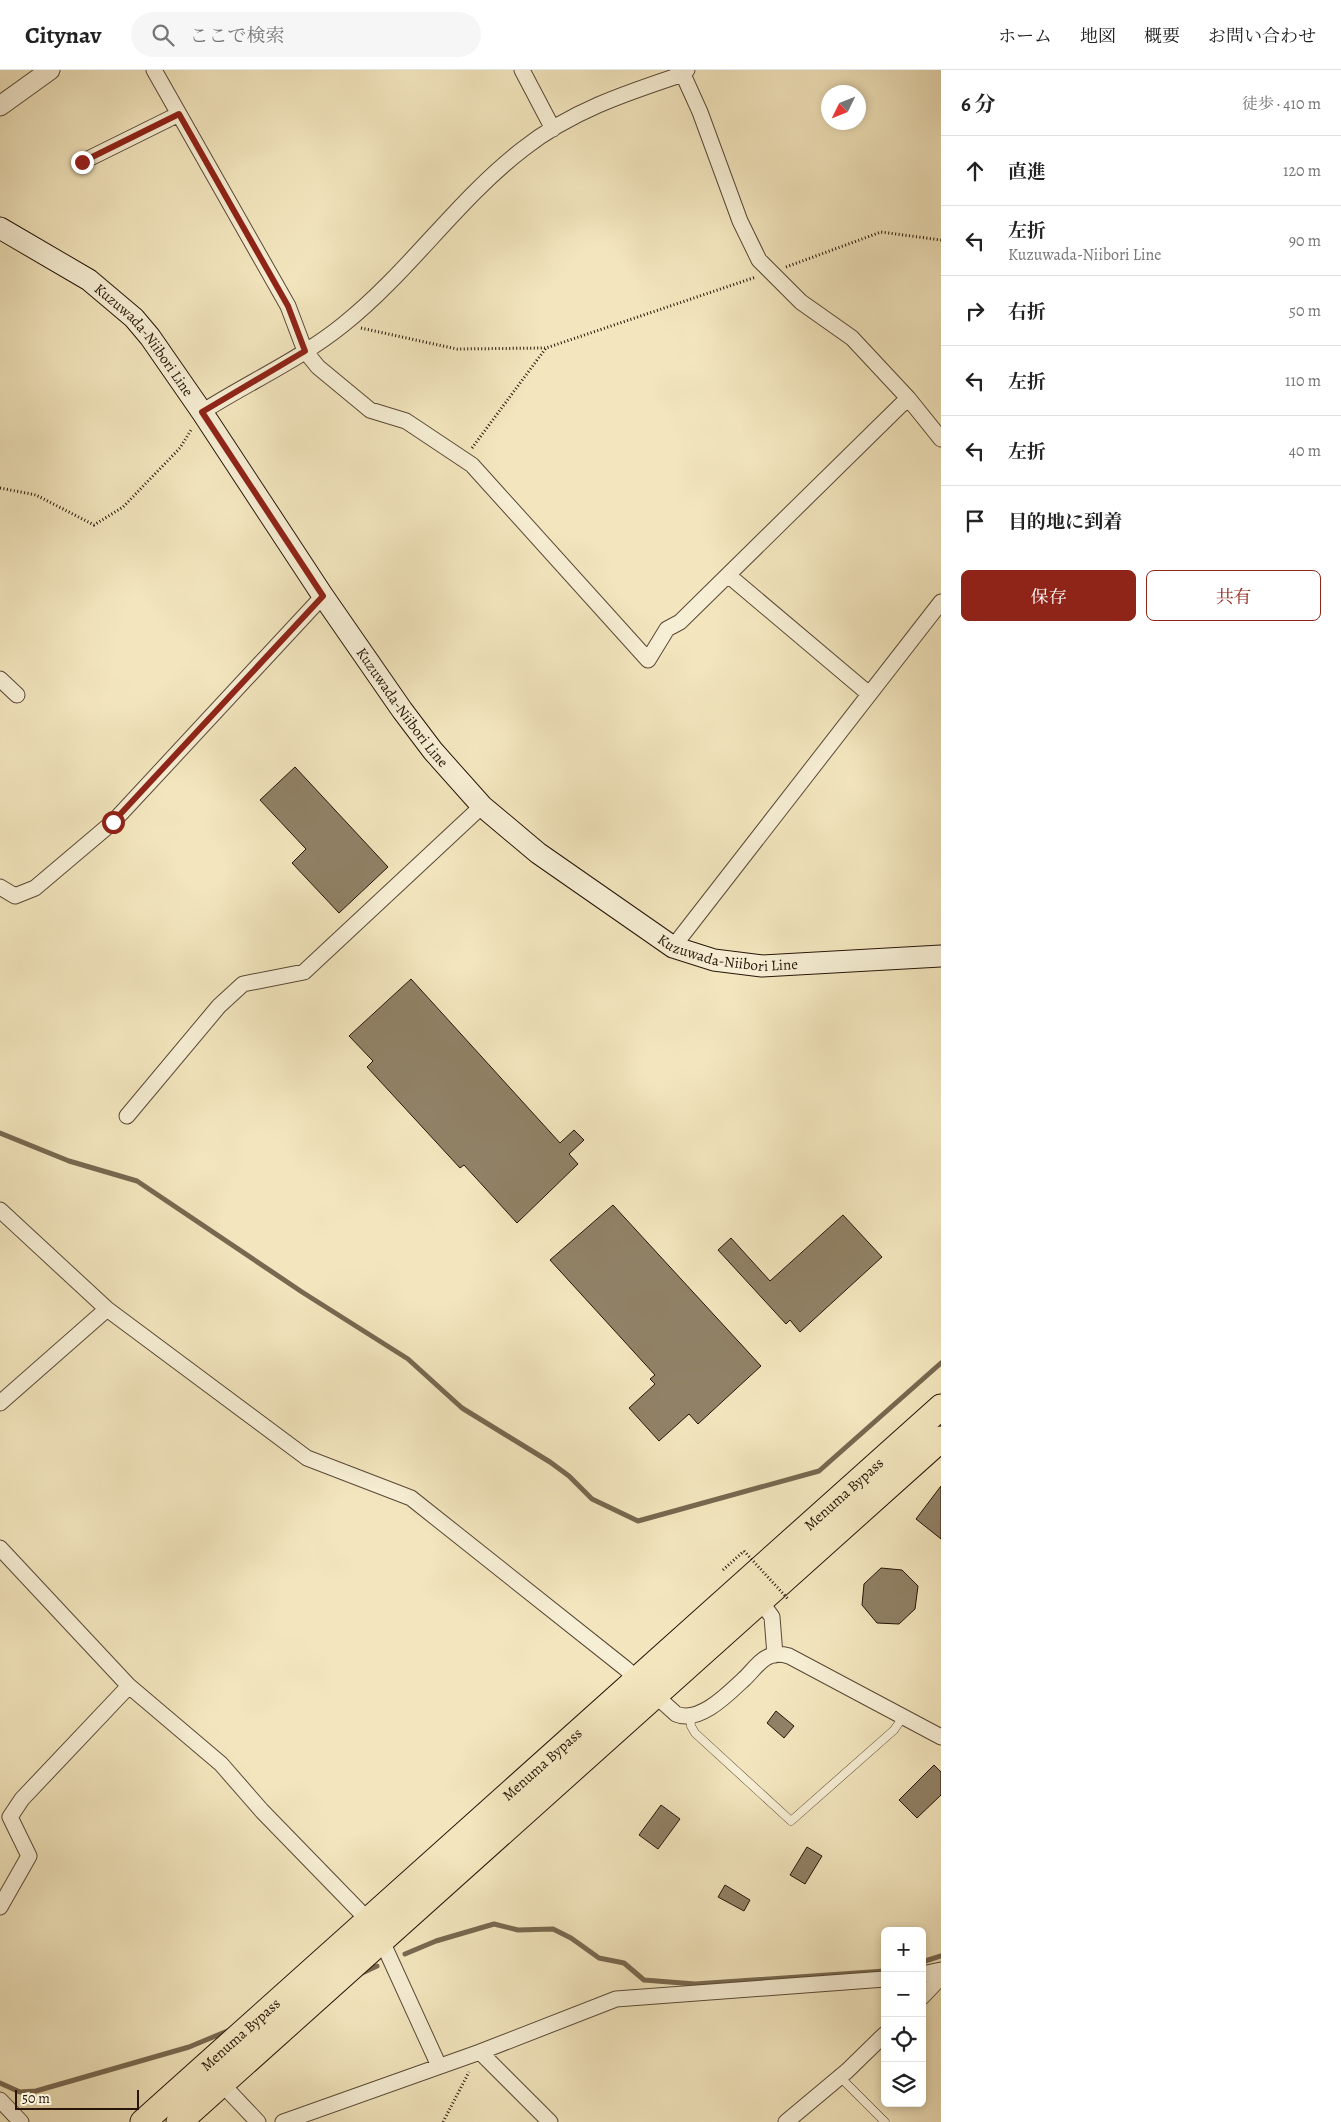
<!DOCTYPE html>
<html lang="ja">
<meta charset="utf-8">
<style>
:root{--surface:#fff;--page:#f6f6f6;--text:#222;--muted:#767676;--line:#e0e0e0;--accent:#8f2418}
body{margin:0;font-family:Alegreya,"Noto Serif JP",serif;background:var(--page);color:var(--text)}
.controls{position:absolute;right:15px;bottom:15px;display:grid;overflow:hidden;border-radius:8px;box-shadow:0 2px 8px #0003}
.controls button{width:45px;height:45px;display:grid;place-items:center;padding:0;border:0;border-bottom:1px solid var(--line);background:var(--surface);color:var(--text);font:25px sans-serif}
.compass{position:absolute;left:821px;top:15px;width:45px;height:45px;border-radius:50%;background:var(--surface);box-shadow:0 2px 8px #0003;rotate:227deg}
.scale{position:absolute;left:15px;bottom:12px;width:124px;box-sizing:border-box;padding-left:5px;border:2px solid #261508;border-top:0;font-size:14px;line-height:18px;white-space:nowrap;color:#261508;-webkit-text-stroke:4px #f7efd5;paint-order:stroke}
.stop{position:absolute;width:15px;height:15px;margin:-11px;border:4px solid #8f2418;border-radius:50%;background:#fff}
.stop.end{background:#8f2418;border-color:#fff;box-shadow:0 1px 5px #0008}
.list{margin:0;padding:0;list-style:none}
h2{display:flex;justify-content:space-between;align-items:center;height:65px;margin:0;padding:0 20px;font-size:21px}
h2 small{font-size:16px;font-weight:400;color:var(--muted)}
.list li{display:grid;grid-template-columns:32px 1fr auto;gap:15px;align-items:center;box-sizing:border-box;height:70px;padding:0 20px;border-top:1px solid var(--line)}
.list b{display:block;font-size:19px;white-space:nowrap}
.list p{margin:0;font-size:16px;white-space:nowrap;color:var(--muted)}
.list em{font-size:16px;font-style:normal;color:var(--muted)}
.actions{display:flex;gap:10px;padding:15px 20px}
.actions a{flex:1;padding:11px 0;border:1px solid var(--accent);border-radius:8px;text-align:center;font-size:18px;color:var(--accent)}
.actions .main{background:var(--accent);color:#fff}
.icon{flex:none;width:28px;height:28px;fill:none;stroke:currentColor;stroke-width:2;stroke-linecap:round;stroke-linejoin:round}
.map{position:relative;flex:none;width:941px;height:2052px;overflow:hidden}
header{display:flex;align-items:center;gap:30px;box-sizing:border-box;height:70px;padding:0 25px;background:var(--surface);border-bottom:1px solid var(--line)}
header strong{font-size:24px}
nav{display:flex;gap:28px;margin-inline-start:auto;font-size:18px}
.search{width:350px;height:45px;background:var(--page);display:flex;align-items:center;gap:12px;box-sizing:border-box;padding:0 18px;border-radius:28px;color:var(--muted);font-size:19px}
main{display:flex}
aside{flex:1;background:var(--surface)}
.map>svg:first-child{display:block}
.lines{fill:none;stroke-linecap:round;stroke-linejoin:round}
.stream{stroke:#776850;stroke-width:5}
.building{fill:#918267;stroke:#261508}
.service-casing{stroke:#594936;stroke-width:9}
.minor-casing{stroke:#594936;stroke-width:17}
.tertiary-casing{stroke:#594936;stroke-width:21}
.secondary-casing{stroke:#261508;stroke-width:23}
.trunk-casing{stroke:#261508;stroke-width:27}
.path{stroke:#261508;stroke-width:3;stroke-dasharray:1 2.5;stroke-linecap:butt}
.service{stroke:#f7efd5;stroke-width:8}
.minor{stroke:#f7efd5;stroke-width:15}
.tertiary{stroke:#f7efd5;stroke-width:19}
.secondary{stroke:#f7efd5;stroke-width:21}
.trunk{stroke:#f3e6be;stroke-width:25}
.path-bridge{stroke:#261508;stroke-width:3;stroke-dasharray:1 2.5;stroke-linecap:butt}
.route{stroke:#8f2418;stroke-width:6}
.labels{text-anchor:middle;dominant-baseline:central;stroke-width:5;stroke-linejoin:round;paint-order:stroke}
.street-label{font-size:15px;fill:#261508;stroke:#f7efd5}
</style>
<header>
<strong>Citynav</strong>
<div class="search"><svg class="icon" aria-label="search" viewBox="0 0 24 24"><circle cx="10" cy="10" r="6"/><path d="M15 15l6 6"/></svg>ここで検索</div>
<nav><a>ホーム</a><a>地図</a><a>概要</a><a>お問い合わせ</a></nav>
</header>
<main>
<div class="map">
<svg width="941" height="2052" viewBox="0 0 941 2052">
<rect width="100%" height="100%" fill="#f3e6be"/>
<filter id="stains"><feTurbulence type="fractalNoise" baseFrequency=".004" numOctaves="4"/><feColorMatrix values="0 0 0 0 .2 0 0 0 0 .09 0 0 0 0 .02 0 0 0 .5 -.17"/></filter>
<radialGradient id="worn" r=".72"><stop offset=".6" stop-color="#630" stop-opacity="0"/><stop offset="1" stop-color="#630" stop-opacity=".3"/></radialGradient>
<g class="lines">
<path class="stream" d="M0,1063l69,28 68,20 165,111 106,67 54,49 88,54 19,14 23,23 46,22 181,-50 122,-108
M405,1884l31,-13 58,-17 24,6 35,-1 18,9 28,20 25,5 20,17 51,4 190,-13
M922,1892l19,-6
M362,1903l15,-7
M0,2013l20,9 16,-1 153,-44 41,-17"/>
</g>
<path class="building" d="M295,697l93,100 -49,46 -47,-50 14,-14 -46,-49z
M411,909l149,164 14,-13 10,10 -15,14 9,10 -61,59 -53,-58 -4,3 -93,-101 6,-6 -24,-25z
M613,1135l148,161 -63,58 -9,-10 -30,27 -30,-33 26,-24 -5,-5 5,-4 -105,-115z
M843,1145l39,42 -82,75 -10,-12 -4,4 -68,-74 13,-12 39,43z
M941,1416v53l-25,-20z
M881,1498l21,2 16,16 -3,23 -16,15 -22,-1 -15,-18 2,-21z
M776,1641l18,15 -10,12 -17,-15z
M934,1695l7,7v23l-24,23 -18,-18z
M661,1735l19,14 -22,30 -19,-14z
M807,1777l15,9 -17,28 -15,-9z
M725,1815l25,15 -6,11 -26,-14z"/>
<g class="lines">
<defs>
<path id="service" d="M690,1647l1,9 4,7 96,88 103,-91 9,-13
M840,2007l45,45"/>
<path id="minor" d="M154,0l134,236 17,45 13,16 52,43 36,11 66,44 176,195 19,-31 13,-7 228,-224
M522,0l31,59
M681,0l19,42 40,109 19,39 42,42 51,36 56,60 33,41
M82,92l97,-48
M202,342c47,-30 99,-53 142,-88 65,-52 113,-124 179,-175 48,-38 103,-56 160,-75l4,-4
M728,505l141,119
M0,609l17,16
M0,817l15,9 20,-8 78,-66 210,-226
M673,877l268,-345
M127,1046l92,-110 24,-22 61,-12 178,-166
M0,1140l107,99 200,149 104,40 214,170 51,46c23,10 52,-20 68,-35 8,-7 15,-19 26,-23 6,-3 12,-2 19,0l152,81
M0,1333l107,-94
M0,1478l129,138 92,78 41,47 106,109
M760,1530l12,17 3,38
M0,1837l29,-51 -19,-39 12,-18 107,-113
M381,1869l58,127
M922,1904l19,-4
M922,1927l19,-20
M480,1982l70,70
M222,2014l36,38
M0,2030l21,22
M283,2052l197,-70 136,-53 269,-20
M786,2052l61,-51 38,-37"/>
<path id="tertiary" d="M0,36l50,-36"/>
<g id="secondary">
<path id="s1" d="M0,158l89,52 45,38 16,19 52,75 121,184 79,114 31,41 49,55 56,47 135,94 41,13 48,6 179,-10"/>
</g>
<g id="trunk">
<path id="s2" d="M143,2052l798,-715"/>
<path d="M179,2052l762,-683"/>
</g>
</defs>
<use href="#service" class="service-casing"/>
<use href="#minor" class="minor-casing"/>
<use href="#tertiary" class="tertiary-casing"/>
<use href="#secondary" class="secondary-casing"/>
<use href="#trunk" class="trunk-casing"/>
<path class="path" d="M786,197l95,-35 60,8
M361,258l96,21 88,-1
M472,378l74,-100 210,-71
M0,418l36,7 58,30 29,-18 57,-59 11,-18
M723,1500l21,-19
M443,2052l26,-50"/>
<use href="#service" class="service"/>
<use href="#minor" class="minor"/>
<use href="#tertiary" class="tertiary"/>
<use href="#secondary" class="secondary"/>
<use href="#trunk" class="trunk"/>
<path class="path-bridge" d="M744,1481l44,48"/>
</g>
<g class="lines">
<path class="route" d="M82,92l97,-48 109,192 17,45 -103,61 121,184 -210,226"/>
</g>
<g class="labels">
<g class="street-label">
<text stroke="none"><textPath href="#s1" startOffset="185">Kuzuwada-Niibori Line</textPath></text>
<text stroke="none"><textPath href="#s1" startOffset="635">Kuzuwada-Niibori Line</textPath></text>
<text stroke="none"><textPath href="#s1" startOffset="1055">Kuzuwada-Niibori Line</textPath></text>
<text stroke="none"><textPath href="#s2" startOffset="941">Menuma Bypass</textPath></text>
<text stroke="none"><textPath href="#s2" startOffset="536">Menuma Bypass</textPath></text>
<text stroke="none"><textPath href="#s2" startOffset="131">Menuma Bypass</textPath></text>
</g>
</g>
<rect width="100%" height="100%" filter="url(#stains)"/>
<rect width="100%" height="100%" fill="url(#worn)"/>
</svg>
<div class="controls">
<button>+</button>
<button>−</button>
<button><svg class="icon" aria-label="locate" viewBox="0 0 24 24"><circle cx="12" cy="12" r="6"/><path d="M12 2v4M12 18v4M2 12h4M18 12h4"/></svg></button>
<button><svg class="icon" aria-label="layers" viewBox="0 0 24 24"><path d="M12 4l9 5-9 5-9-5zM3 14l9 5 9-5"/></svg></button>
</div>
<svg class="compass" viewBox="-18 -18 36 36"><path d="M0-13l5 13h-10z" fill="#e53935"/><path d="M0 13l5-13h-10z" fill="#767676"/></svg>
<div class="scale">50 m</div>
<div class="stop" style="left:113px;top:752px"></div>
<div class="stop end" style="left:82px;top:92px"></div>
</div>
<aside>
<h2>6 分<small>徒歩 · 410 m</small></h2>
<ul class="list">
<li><svg class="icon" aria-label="ahead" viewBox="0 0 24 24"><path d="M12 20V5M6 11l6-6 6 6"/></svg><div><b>直進</b></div><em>120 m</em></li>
<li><svg class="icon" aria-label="left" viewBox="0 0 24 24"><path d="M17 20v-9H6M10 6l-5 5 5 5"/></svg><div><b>左折</b><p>Kuzuwada-Niibori Line</p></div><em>90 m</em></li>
<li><svg class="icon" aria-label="right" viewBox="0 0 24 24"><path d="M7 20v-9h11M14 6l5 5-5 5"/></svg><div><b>右折</b></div><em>50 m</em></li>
<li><svg class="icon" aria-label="left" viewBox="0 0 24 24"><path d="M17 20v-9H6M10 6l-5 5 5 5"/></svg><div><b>左折</b></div><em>110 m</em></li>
<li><svg class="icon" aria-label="left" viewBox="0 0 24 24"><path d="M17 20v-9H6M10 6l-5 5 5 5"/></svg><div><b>左折</b></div><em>40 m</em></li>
<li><svg class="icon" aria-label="arrive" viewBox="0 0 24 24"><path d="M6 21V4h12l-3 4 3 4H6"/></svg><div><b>目的地に到着</b></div></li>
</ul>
<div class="actions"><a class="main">保存</a><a>共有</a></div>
</aside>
</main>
